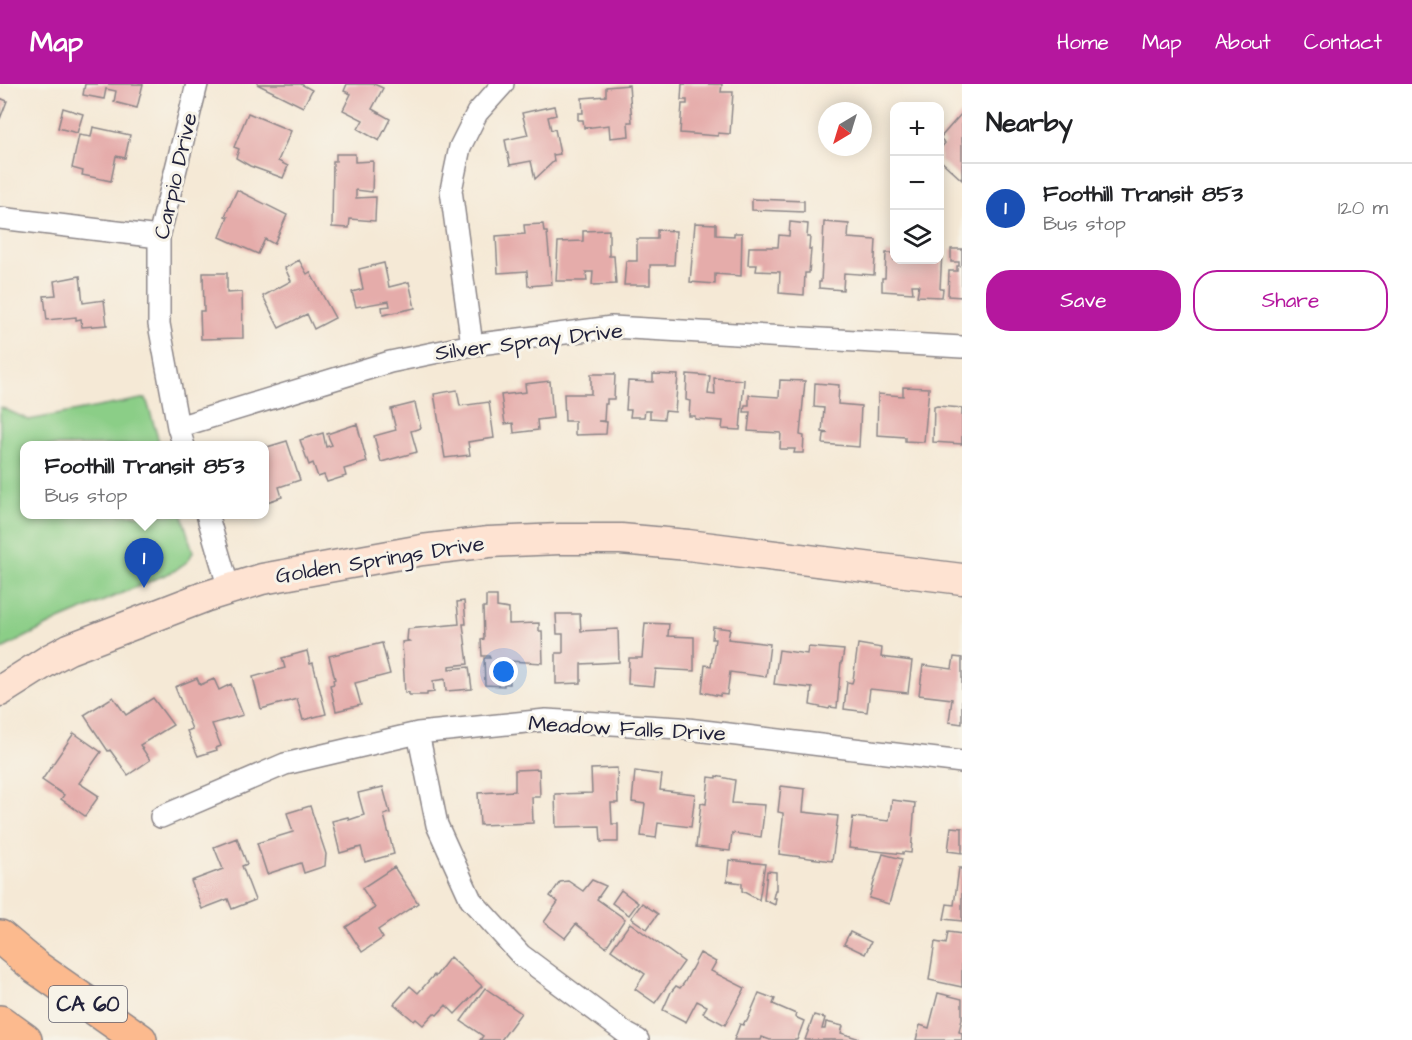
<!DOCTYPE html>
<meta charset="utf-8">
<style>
:root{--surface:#fff;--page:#f6f6f6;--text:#202124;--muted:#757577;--line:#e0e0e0;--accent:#b5179e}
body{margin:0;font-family:"Architects Daughter",sans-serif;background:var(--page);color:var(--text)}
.controls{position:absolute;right:18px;top:18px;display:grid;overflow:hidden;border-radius:12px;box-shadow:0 3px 15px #0003}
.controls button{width:54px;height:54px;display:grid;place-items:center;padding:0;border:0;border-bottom:2px solid var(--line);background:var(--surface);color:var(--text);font:30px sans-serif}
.compass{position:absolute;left:818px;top:18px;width:54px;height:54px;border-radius:50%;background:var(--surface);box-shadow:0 3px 15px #0003;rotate:218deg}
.you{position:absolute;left:504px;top:588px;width:21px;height:21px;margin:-15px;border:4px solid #fff;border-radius:50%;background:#1a73e8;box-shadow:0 0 0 9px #1a73e833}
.badge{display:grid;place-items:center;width:39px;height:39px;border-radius:50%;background:var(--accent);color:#fff;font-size:20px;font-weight:700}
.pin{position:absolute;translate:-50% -50px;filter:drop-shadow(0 2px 3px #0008)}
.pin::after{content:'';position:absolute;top:32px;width:21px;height:18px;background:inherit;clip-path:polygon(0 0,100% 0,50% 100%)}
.popup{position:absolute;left:20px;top:357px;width:249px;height:78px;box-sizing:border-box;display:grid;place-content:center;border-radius:12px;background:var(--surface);filter:drop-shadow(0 2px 4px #0005);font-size:20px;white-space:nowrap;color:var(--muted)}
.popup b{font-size:22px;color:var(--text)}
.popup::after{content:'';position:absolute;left:50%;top:100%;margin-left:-12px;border:12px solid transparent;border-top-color:var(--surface)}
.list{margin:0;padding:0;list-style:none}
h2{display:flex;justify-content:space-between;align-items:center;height:78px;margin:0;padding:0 24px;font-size:26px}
h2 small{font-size:20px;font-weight:400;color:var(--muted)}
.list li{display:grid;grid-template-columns:39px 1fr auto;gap:18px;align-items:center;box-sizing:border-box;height:90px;padding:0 24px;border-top:2px solid var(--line)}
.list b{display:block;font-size:22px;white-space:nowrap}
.list p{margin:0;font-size:20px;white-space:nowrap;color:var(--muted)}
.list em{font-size:20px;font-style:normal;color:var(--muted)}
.actions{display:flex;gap:12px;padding:18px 24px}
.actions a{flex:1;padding:14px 0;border:2px solid var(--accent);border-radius:24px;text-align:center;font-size:21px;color:var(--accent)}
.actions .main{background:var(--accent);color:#fff}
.icon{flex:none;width:33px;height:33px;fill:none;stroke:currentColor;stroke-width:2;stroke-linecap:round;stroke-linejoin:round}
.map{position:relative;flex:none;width:962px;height:956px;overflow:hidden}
header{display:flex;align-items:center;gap:36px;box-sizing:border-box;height:84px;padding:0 30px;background:var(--accent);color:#fff}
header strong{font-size:28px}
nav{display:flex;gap:33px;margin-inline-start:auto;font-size:21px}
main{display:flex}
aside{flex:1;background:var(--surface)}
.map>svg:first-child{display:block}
.green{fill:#8bce87;stroke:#567861;stroke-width:1.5}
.building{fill:#e5acaa}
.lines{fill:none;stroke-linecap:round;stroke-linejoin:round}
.street-casing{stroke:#8c8688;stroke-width:24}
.secondary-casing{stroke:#8c8688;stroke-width:33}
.highway-casing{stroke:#8c8688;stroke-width:36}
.street{stroke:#fff;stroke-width:21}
.secondary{stroke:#fee3d2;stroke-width:30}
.highway{stroke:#fcba8e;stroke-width:33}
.labels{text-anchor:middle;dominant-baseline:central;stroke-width:6;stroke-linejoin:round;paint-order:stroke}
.shield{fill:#f7f3e8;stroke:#62616f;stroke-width:1.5}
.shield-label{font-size:21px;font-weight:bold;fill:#22223b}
.street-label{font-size:22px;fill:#22223b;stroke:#f7f3e8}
</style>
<header>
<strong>Map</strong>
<nav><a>Home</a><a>Map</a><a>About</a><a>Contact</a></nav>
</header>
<main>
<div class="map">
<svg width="962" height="956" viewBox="0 0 962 956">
<rect width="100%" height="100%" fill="#f7f3e8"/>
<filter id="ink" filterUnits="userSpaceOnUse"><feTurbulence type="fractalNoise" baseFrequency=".0167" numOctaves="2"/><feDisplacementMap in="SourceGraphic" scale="12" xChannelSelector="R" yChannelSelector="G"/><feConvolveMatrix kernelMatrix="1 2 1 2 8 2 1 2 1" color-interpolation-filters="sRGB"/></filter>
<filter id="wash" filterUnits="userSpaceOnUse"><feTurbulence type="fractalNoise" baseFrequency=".008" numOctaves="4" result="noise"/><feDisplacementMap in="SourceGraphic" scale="24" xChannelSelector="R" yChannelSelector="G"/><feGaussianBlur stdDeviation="1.35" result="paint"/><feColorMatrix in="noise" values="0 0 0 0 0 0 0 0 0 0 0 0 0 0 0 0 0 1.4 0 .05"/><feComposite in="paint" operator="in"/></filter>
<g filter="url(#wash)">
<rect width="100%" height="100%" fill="#f5e9d6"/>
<path class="green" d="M146,314l14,47 -136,1v68l158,1 11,37 -5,9 -14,10 -115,49 -59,30v-243l29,13z"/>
<g id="blocks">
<path class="building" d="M85,0h58l-6,24 -23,-6 2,-11 -10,-2 -2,10 -21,-4z
M257,0h44l11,6 -9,17z
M347,0h27l9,4 -11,21 18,10 -11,22 -21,-12 5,-9 -20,-10 8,-16 -7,-3z
M682,0h40l-1,8h12l-3,42 -12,-1v3l-38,-3 2,-29h5v-4h-6z
M629,1l3,37h-4l1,14 -19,2 -1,-13 -25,3 -1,-8h-5v-7h5l-1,-15 24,-2v-9z
M0,14l7,3 -7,18z
M554,22l2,9 -8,2 3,13 4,-1 5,25 -7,1 1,6 -19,18 -4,-18 -21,4 -5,-25 23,-5 -6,-22z
M63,24l20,6 -6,19 -19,-5z
M248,29l43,18 -13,30 10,5 -5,12 -33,-12 -14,-8 3,-9 -5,-2z
M962,29v67l-22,-20v-11l5,-6 -5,-5z
M93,43l37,8 -5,23 -9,-2 -5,25 -29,-6 1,-4 -11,-3 7,-33 12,2z
M336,70h19v8l18,-1 -1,31 -16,-2v8l20,-1 -1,24 -25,-2 -1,9 -17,-1 1,-66h3z
M237,106l50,25 -13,29 -9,-5 -7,15 -38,-17 8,-20 -3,-1z
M752,115l52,2v11l-52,-2z
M790,138l18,2 -1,13h3l-1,12h2l-2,24h-4l-1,22 -25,-2 1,-21 -24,-1 1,-6h-9l1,-18h29l1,-12 10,1z
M824,138l25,2 -1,14 28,2 -2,35 -30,-2 -1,17 -24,-2v-6h2z
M695,139l21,1v11l18,1v-3h8l-1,43 -26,-2v10l-25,-2z
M543,140l1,8h3l5,52 -24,2 -1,-15 -29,2 -2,-37 29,-2 -1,-9z
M609,146v26h5l2,28 -24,1 1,-13h-7l1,9h-31l2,-39 25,-1v-10z
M657,146l19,1 -2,34h-24v20h-26l2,-24h11v-22h20z
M940,150h3l-3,55h3l-1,8 -25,-1 2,-11h-7l1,8 -31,-2v-13h3l1,-25h8v7h46z
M951,165h11v48l-14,-1 1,-25h8v-5h2v-4h-8z
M299,176l8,14 3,-2 25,46 -21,11 -7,-15 -28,14 -16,-32 28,-15 -6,-13z
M384,179l5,24 20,-5 6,26 -32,7 -1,-8 8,-1 -1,-5 -33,6 -4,-15 11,-3 -4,-20z
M203,189h24v20l15,-1 1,46 -42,1 -1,-28h4z
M80,192l3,27 21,-3 3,25 -25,2 -1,-8 -5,1v-3l-29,3 -3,-24 12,-1 -2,-14z
M591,290h24l-1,25h-7v5h-2l-1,17h-6l9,1 -1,12 -31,1v-14h-10l-1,-27h27z
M653,290l25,1 -3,37 -10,-1 -1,8 -14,-1v-7h-5l-1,6h-14l1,-7h-5l2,-29 25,1z
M687,290l23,2 -2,18 7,1 -1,-17 30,2 -4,50 -18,-1 1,-8 -28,-2v-3h-6l1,-15 -4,-1z
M780,296l25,1 -5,54 4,1 -1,17h-9l1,-4h-15l1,-16 -33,-2 2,-19h-6l1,-7h4v-10l30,2z
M550,297l3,37 -16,2 1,10 -24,3 -1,-10 -8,1 -4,-29 25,-3 -1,-8z
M815,299l24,2 -1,19 23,2 -2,41 -36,-3 1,-10 4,-1 -6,-1 2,-24 -10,-1z
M903,303l26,1 -5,54 -19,-1v-4l-28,-2 1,-41 25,2z
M457,306l3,16 29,-4 5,36 -26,4 2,13 -25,3 -11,-64z
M415,319l6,25 -10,3 6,21 -36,10 -7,-26 22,-6 -5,-21z
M937,322l25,2v36l-29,-2 1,-35z
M357,340l10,38 -23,7 2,7 -19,6 -3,-7 -6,2 -5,-14 -4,2 -9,-25 23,-7 3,14 6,-2 -5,-11z
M287,357l13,39 -21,7 3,10 -18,6v-58h2l1,2z
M486,512h11v11l12,2v15l30,-1v8h3l1,32 -34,-2 1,23h-6v2l-19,-1 -1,-27h6l-1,-2h-7l-1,-16 3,-1 -1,-32h3z
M464,517l2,23h-3l5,40 -19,2v3l20,-2 3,22 -26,2 -1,-12 -12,2 1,11 -7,1v2h-18v-3l-4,1 -3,-51 7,-1 -2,-1 1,-11 51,-5 -2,-22z
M556,530h24l1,17 37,-2 1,33 -38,2v19l-25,1v-31h7v-19h-6z
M645,539l24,1 -1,12 26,1v34l-38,-2 -2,17 -26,-2 1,-26h13z
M713,543l17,2 -2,10 42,5 -4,33 -36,-5 -3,23 -7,-1v2l-18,-4 3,-27 6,1 4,-27h-3z
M382,559l8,31 -35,9 6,22 -25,6 -6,-26 4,-1 -1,-4 2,-1 -6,-23z
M858,560l24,4 -1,9 31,4 -4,32 -38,-4 -3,23 -23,-3 3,-27 5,1 1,-3z
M808,563l36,3 -2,12h-1l-4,46 -7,-1 -1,2 -19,-4 2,-17 -38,-4 5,-34 28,4z
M307,567l3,13 3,-1 13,51 -23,6 -6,-21 -36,10 -8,-32 32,-9 -3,-10z
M954,573l8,1v66l-13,-2 3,-23 -33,-4 4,-30 29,4z
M197,594l3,7 14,-6 5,11 12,-6 12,31 -31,9 9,22 -5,2 1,2 -19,6 -11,-25 5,-2 -17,-42z
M113,613l13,18 27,-17 20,27 -33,20 10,15 -22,15 -18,-25 -2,1 -24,-36z
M74,649l27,19 -22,31 20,13 -14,20 -24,-17 3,-4 -22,-15z
M617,684l1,35h-7l1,21h6v18h-17l-1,-16 -44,1 -1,-33 37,-1 -1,-24z
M539,685l1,28h-8l1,26 -53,2 -2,-32 37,-2v-21z
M635,687l27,4 -2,15 35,4 -4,33 -33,-4 -2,15 -15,-2 4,-32 -13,-2z
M716,692l19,4 -3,23 33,2 -4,32 -29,-4 -2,18 -34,-4 5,-44 5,1 3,-27 7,1z
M781,702l24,3 -2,23 35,4 -6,45 -53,-7 4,-35v-6l-5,-1z
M383,703l7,26 -6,2 10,39 -29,8 -4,-15 -21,6 -8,-32 16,-4 1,3 15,-5 -6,-22z
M892,716l23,3 -4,50 -8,-1v2l-54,-6 4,-31 36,4z
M310,722l16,48 -1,12 -21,7 -3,-10 -34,11 -10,-31 36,-11 -6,-19z
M951,743l11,1v25l-14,-2z
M237,754l10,26 -5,2 13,34 -23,9 -4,-10 -26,10 -11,-28 32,-12 -9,-22z
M883,770l19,5 -13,45 -20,-6z
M729,776l36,4 -6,36 -17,-9v-8l-15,-2z
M394,783l24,36 -40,27 5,8 -21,14 -16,-25 29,-19 -13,-20z
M959,784h3v53l-18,-2 3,-15 7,1z
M767,787l9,1v18h-1l-2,8h3l-1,7 -11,-5z
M592,796l14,6 -9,13 28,20 -19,28 -30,-23 -11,14 -21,-16 14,-20 -8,-6 10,-14 8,-1 15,10z
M621,806l17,13 -9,12 -17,-12z
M642,819l16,11 -11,15 -16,-11z
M630,839l54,39 -29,41 -20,-14 10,-15 -34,-24z
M850,848l21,10 -6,12 -21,-10z
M948,848l14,2v53l-33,-7 6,-38 11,2z
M700,869l16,9 -5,9 34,17 -20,37 -22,-12 4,-7 -10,-5 -11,21 -23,-12 8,-18 5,-6 4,2 4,-5z
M450,873l32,29 -27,28 -9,-9 -9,10 -3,-2 -11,12 -7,-6 -2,2 -20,-17 16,-18 8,7 16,-18 1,2z
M485,904l36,25 -20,27h-21l3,-4 -22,-15z
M759,909l16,6 -2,5 23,10 -1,3 9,4 -7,19h-27l-8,-3 -1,3h-27l6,-16 3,1 2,-4h2z
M938,909l24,6v20l-3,13 3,1v7h-46l4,-15 9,3z
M814,931l11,3 -3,11h3l1,-7 17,4 -2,7 22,7h-58z"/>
</g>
</g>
<g filter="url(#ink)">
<use href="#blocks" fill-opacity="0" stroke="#8c8688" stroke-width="1.5"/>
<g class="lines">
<defs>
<path id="street" d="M0,134l159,19
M472,261l-21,-155 9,-43 17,-34 26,-29
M178,343l212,-65 82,-17 140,-18 350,20
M184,362l-6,-19 -19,-103v-87l38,-153
M207,430l22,75
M418,649l19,92 34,75 50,55 106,79 11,6
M161,733l124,-53 133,-31 128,-13 133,8 283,34"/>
<path id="secondary" d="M0,607l52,-33 17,-9 135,-52 58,-18 160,-29 67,-8 71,-3h61l67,6 274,34"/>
<path id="highway" d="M0,853l37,31 103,72
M0,938l25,18"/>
</defs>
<use href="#street" class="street-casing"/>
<use href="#secondary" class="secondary-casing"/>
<use href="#highway" class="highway-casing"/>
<use href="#street" class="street"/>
<use href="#secondary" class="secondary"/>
<use href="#highway" class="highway"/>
</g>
</g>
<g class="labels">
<rect class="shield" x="49" y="902" width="78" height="36" rx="4.5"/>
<g class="shield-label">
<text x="88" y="920">CA 60</text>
</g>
<g class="street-label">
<text transform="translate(176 92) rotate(-77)">Carpio Drive</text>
<text transform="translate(529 258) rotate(-7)">Silver Spray Drive</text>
<text transform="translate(380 476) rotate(-9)">Golden Springs Drive</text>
<text transform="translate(627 645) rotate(3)">Meadow Falls Drive</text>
</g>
</g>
</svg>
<div class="controls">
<button>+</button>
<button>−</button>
<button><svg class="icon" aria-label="layers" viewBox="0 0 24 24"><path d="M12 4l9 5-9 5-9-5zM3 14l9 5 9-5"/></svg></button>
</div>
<svg class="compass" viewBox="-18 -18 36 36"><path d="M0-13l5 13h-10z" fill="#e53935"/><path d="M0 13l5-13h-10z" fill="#757577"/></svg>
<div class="you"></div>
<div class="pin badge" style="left:144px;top:504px;background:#1a4fb4">1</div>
<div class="popup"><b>Foothill Transit 853</b>Bus stop</div>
</div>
<aside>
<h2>Nearby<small></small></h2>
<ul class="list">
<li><span class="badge" style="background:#1a4fb4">1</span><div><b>Foothill Transit 853</b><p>Bus stop</p></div><em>120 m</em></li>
</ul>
<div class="actions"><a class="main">Save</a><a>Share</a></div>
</aside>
</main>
